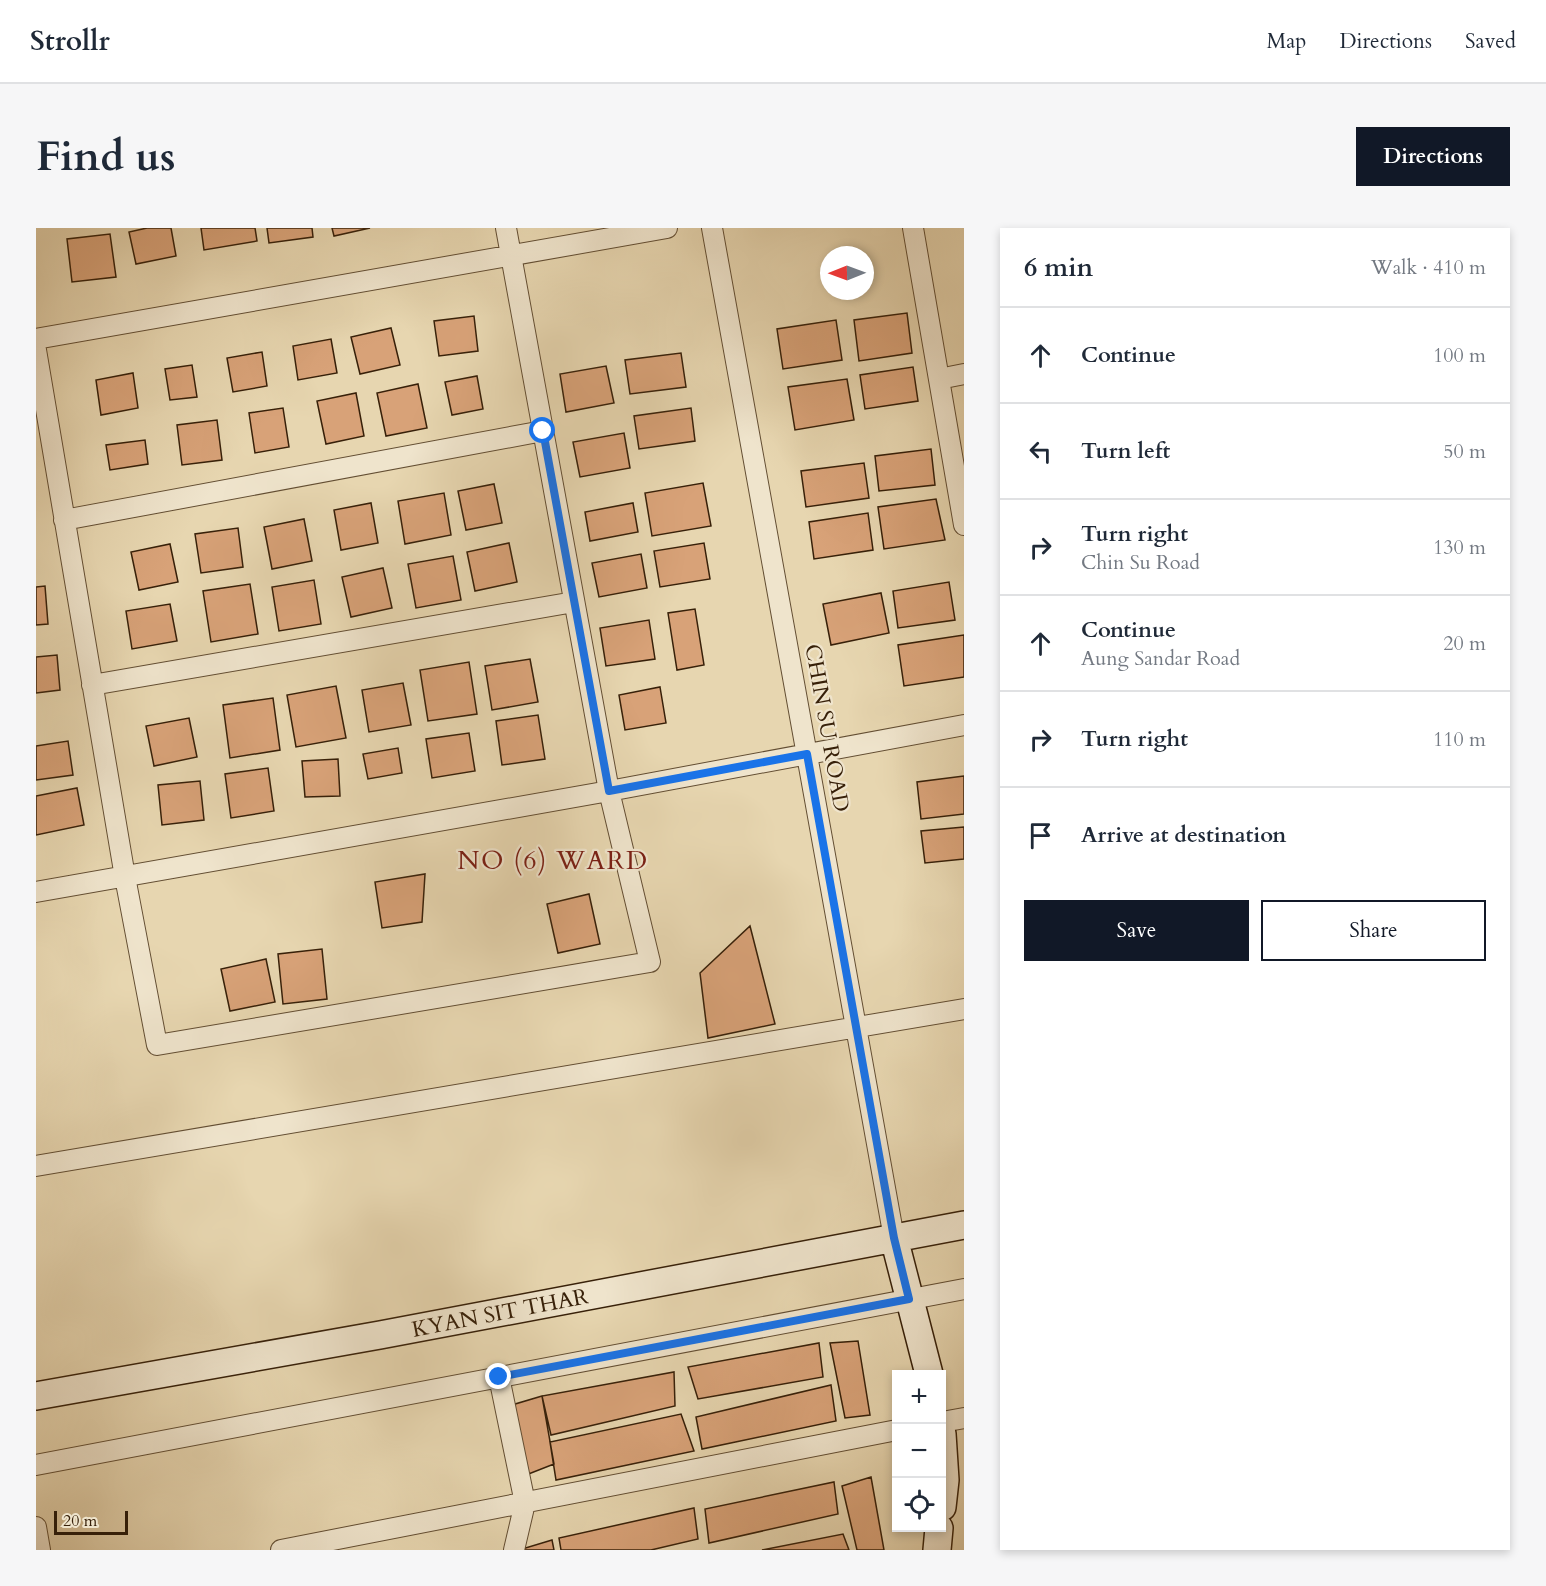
<!DOCTYPE html>
<meta charset="utf-8">
<style>
:root{--surface:#fff;--page:#f6f6f7;--text:#1f2937;--muted:#747a83;--line:#e0e1e3;--accent:#111827}
body{margin:0;font-family:Cardo,serif;background:var(--page);color:var(--text)}
.controls{position:absolute;right:18px;bottom:18px;display:grid;overflow:hidden;border-radius:0px;box-shadow:0 3px 9px #0003}
.controls button{width:54px;height:54px;display:grid;place-items:center;padding:0;border:0;border-bottom:2px solid var(--line);background:var(--surface);color:var(--text);font:30px sans-serif}
.compass{position:absolute;left:784px;top:18px;width:54px;height:54px;border-radius:50%;background:var(--surface);box-shadow:0 3px 9px #0003;rotate:269deg}
.scale{position:absolute;left:18px;bottom:15px;width:74px;box-sizing:border-box;padding-left:6px;border:3px solid #372009;border-top:0;font-size:16px;line-height:21px;white-space:nowrap;color:#372009;-webkit-text-stroke:4px #efe4cc;paint-order:stroke}
.stop{position:absolute;width:18px;height:18px;margin:-14px;border:4px solid #1a73e8;border-radius:50%;background:#fff}
.stop.end{background:#1a73e8;border-color:#fff;box-shadow:0 2px 6px #0008}
.list{margin:0;padding:0;list-style:none}
h2{display:flex;justify-content:space-between;align-items:center;height:78px;margin:0;padding:0 24px;font-size:26px}
h2 small{font-size:20px;font-weight:400;color:var(--muted)}
.list li{display:grid;grid-template-columns:39px 1fr auto;gap:18px;align-items:center;box-sizing:border-box;height:96px;padding:0 24px;border-top:2px solid var(--line)}
.list b{display:block;font-size:22px;white-space:nowrap}
.list p{margin:0;font-size:20px;white-space:nowrap;color:var(--muted)}
.list em{font-size:20px;font-style:normal;color:var(--muted)}
.actions{display:flex;gap:12px;padding:18px 24px}
.actions a{flex:1;padding:14px 0;border:2px solid var(--accent);border-radius:0px;text-align:center;font-size:21px;color:var(--accent)}
.actions .main{background:var(--accent);color:#fff}
.icon{flex:none;width:33px;height:33px;fill:none;stroke:currentColor;stroke-width:2;stroke-linecap:round;stroke-linejoin:round}
.map{position:relative;flex:none;width:928px;height:1322px;overflow:hidden;border-radius:0px}
header{display:flex;align-items:center;gap:36px;box-sizing:border-box;height:84px;padding:0 30px;background:var(--surface);border-bottom:2px solid var(--line)}
header strong{font-size:28px}
nav{display:flex;gap:33px;margin-inline-start:auto;font-size:21px}
.intro{display:flex;align-items:center;justify-content:space-between;box-sizing:border-box;height:144px;padding:0 36px}
h1{margin:0;font-size:42px}
.button{padding:15px 27px;border-radius:0px;background:var(--accent);color:#fff;font-size:21px;font-weight:700}
main{display:flex;gap:36px;padding:0 36px}
aside{flex:1;background:var(--surface);border-radius:0px;box-shadow:0 3px 9px #0003}
.map>svg:first-child{display:block}
.building{fill:#d8a278;stroke:#372009;stroke-width:1.5}
.lines{fill:none;stroke-linecap:round;stroke-linejoin:round}
.street-casing{stroke:#634e33;stroke-width:22}
.secondary-casing{stroke:#372009;stroke-width:30}
.street{stroke:#efe4cc;stroke-width:20}
.secondary{stroke:#efe4cc;stroke-width:27}
.route{stroke:#1a73e8;stroke-width:8}
.labels{text-anchor:middle;dominant-baseline:central;stroke-width:4.5;stroke-linejoin:round;paint-order:stroke}
.street-label{font-size:22px;fill:#372009;stroke:#efe4cc}
.quarter-label{font-size:26px;letter-spacing:1.5px;fill:#7a1f14;stroke:#efe4cc}
</style>
<header>
<strong>Strollr</strong>
<nav><a>Map</a><a>Directions</a><a>Saved</a></nav>
</header>
<div class="intro"><h1>Find us</h1><a class="button">Directions</a></div>
<main>
<div class="map">
<svg width="928" height="1322" viewBox="0 0 928 1322">
<rect width="100%" height="100%" fill="#e7d6b0"/>
<filter id="stains"><feTurbulence type="fractalNoise" baseFrequency=".00333" numOctaves="4"/><feColorMatrix values="0 0 0 0 .2 0 0 0 0 .09 0 0 0 0 .02 0 0 0 .5 -.17"/></filter>
<radialGradient id="worn" r=".72"><stop offset=".6" stop-color="#630" stop-opacity="0"/><stop offset="1" stop-color="#630" stop-opacity=".3"/></radialGradient>
<path class="building" d="M111,0h24l5,28 -40,8 -7,-32z
M165,0h54l2,13 -53,9z
M231,0h45l1,9 -44,6z
M296,0h38l-36,8z
M74,6l6,43 -44,5 -5,-43z
M871,85l5,40 -53,8 -5,-41z
M438,88l4,35 -39,5 -5,-35z
M800,92l6,40 -59,9 -6,-40z
M355,100l9,37 -40,9 -9,-37z
M295,111l6,34 -39,7 -5,-34z
M226,124l5,34 -34,6 -6,-34z
M645,125l5,34 -56,7 -5,-34z
M156,137l5,32 -27,3 -5,-31z
M570,138l8,37 -48,9 -6,-38z
M877,139l5,34 -53,8 -5,-34z
M97,145l5,35 -37,7 -5,-35z
M441,148l6,33 -31,6 -7,-33z
M811,151l7,41 -59,10 -7,-43z
M382,156l9,44 -41,8 -9,-43z
M320,165l8,43 -38,8 -9,-43z
M247,180l6,39 -34,6 -6,-40z
M655,180l4,33 -56,8 -5,-33z
M181,192l5,40 -40,5 -5,-40z
M588,205l6,35 -50,9 -7,-35z
M109,212l3,24 -38,6 -4,-25z
M895,221l4,36 -56,6 -4,-35z
M828,235l5,35 -63,9 -5,-36z
M667,255l8,43 -59,10 -7,-43z
M458,256l8,39 -36,7 -8,-39z
M408,265l7,42 -46,9 -7,-43z
M900,271l9,41 -61,9 -6,-42z
M335,275l7,40 -37,7 -7,-40z
M597,275l5,29 -48,9 -5,-29z
M832,285l5,37 -59,9 -5,-37z
M268,291l8,42 -40,8 -8,-42z
M202,300l5,39 -42,6 -6,-39z
M473,315l8,39 -42,9 -8,-39z
M668,315l6,36 -50,8 -6,-36z
M134,316l8,38 -39,8 -8,-38z
M605,326l6,34 -48,9 -7,-34z
M417,328l8,44 -45,8 -8,-44z
M347,340l9,40 -41,9 -9,-40z
M278,352l7,44 -42,7 -7,-44z
M913,354l6,38 -57,8 -5,-37z
M214,356l8,50 -47,8 -8,-51z
M9,358l3,38 -12,1v-38z
M845,365l8,40 -58,12 -8,-41z
M134,376l7,37 -45,8 -6,-38z
M659,381l9,56 -27,5 -9,-57z
M613,392l6,39 -49,7 -6,-38z
M928,407v42l-60,9 -6,-41z
M21,427l3,35 -24,3v-36z
M494,431l8,43 -46,8 -7,-44z
M433,434l8,52 -49,7 -8,-51z
M367,455l8,42 -42,7 -7,-42z
M300,458l10,52 -50,9 -9,-52z
M624,459l6,36 -41,7 -6,-35z
M237,470l7,52 -50,8 -7,-53z
M502,487l7,44 -43,6 -6,-44z
M153,490l8,39 -43,9 -8,-40z
M433,505l6,38 -43,7 -6,-39z
M32,513l5,34 -37,5v-34z
M362,520l4,25 -34,6 -5,-25z
M302,531l2,37 -35,1 -3,-36z
M232,540l6,43 -43,7 -6,-44z
M928,548v38l-43,5 -4,-37z
M164,553l4,39 -42,5 -4,-40z
M41,560l7,37 -48,10v-39z
M928,599v32l-39,4 -4,-32z
M389,646l-3,48 -40,6 -7,-46z
M553,666l11,50 -42,9 -11,-49z
M714,698l25,98 -67,14 -8,-65z
M286,721l5,50 -44,5 -5,-50z
M230,731l9,43 -45,9 -9,-42z
M822,1113l12,74 -25,3 -15,-75z
M783,1115l4,34 -125,22 -10,-32z
M638,1144l1,34 -124,29 -9,-39z
M795,1157l5,36 -134,28 -6,-32z
M506,1168l12,68 -28,11 -21,-68z
M645,1186l13,37 -138,29 -6,-38z
M835,1249l13,73h-27l-15,-64z
M798,1254l4,32 -129,29 -4,-34z
M658,1280l4,31 -47,11h-90l-2,-12z
M807,1306l6,16h-87z
M516,1312l2,10h-32v-1z"/>
<g class="lines">
<defs>
<path id="street" d="M676,0l182,1010
M877,0l51,297
M0,111l631,-111
M0,122l89,527 32,168 493,-83 -41,-171 -103,-563
M903,151l25,-5
M28,292l479,-89
M56,457l482,-83
M0,664l573,-101 355,-66
M0,938l928,-157
M463,1149l26,126 -11,47
M906,1194l22,-4
M0,1237l928,-176
M0,1299l4,23
M245,1322l616,-120"/>
<path id="secondary" d="M858,1010l35,136
M0,1168l344,-61 584,-110
M906,1206l3,46 -3,27
M901,1322l2,-22"/>
</defs>
<use href="#street" class="street-casing"/>
<use href="#secondary" class="secondary-casing"/>
<use href="#street" class="street"/>
<use href="#secondary" class="secondary"/>
</g>
<g class="lines">
<path class="route" d="M463,1149l410,-78 -15,-61 -87,-484 -198,37 -66,-360"/>
</g>
<g class="labels">
<g class="street-label">
<text transform="translate(791 500) rotate(80)">CHIN SU ROAD</text>
<text transform="translate(464 1085) rotate(-11)">KYAN SIT THAR</text>
</g>
<g class="quarter-label">
<text x="517" y="632">NO (6) WARD</text>
</g>
</g>
<rect width="100%" height="100%" filter="url(#stains)"/>
<rect width="100%" height="100%" fill="url(#worn)"/>
</svg>
<div class="controls">
<button>+</button>
<button>−</button>
<button><svg class="icon" aria-label="locate" viewBox="0 0 24 24"><circle cx="12" cy="12" r="6"/><path d="M12 2v4M12 18v4M2 12h4M18 12h4"/></svg></button>
</div>
<svg class="compass" viewBox="-18 -18 36 36"><path d="M0-13l5 13h-10z" fill="#e53935"/><path d="M0 13l5-13h-10z" fill="#747a83"/></svg>
<div class="scale">20 m</div>
<div class="stop" style="left:507px;top:203px"></div>
<div class="stop end" style="left:463px;top:1149px"></div>
</div>
<aside>
<h2>6 min<small>Walk · 410 m</small></h2>
<ul class="list">
<li><svg class="icon" aria-label="ahead" viewBox="0 0 24 24"><path d="M12 20V5M6 11l6-6 6 6"/></svg><div><b>Continue</b></div><em>100 m</em></li>
<li><svg class="icon" aria-label="left" viewBox="0 0 24 24"><path d="M17 20v-9H6M10 6l-5 5 5 5"/></svg><div><b>Turn left</b></div><em>50 m</em></li>
<li><svg class="icon" aria-label="right" viewBox="0 0 24 24"><path d="M7 20v-9h11M14 6l5 5-5 5"/></svg><div><b>Turn right</b><p>Chin Su Road</p></div><em>130 m</em></li>
<li><svg class="icon" aria-label="ahead" viewBox="0 0 24 24"><path d="M12 20V5M6 11l6-6 6 6"/></svg><div><b>Continue</b><p>Aung Sandar Road</p></div><em>20 m</em></li>
<li><svg class="icon" aria-label="right" viewBox="0 0 24 24"><path d="M7 20v-9h11M14 6l5 5-5 5"/></svg><div><b>Turn right</b></div><em>110 m</em></li>
<li><svg class="icon" aria-label="arrive" viewBox="0 0 24 24"><path d="M6 21V4h12l-3 4 3 4H6"/></svg><div><b>Arrive at destination</b></div></li>
</ul>
<div class="actions"><a class="main">Save</a><a>Share</a></div>
</aside>
</main>
